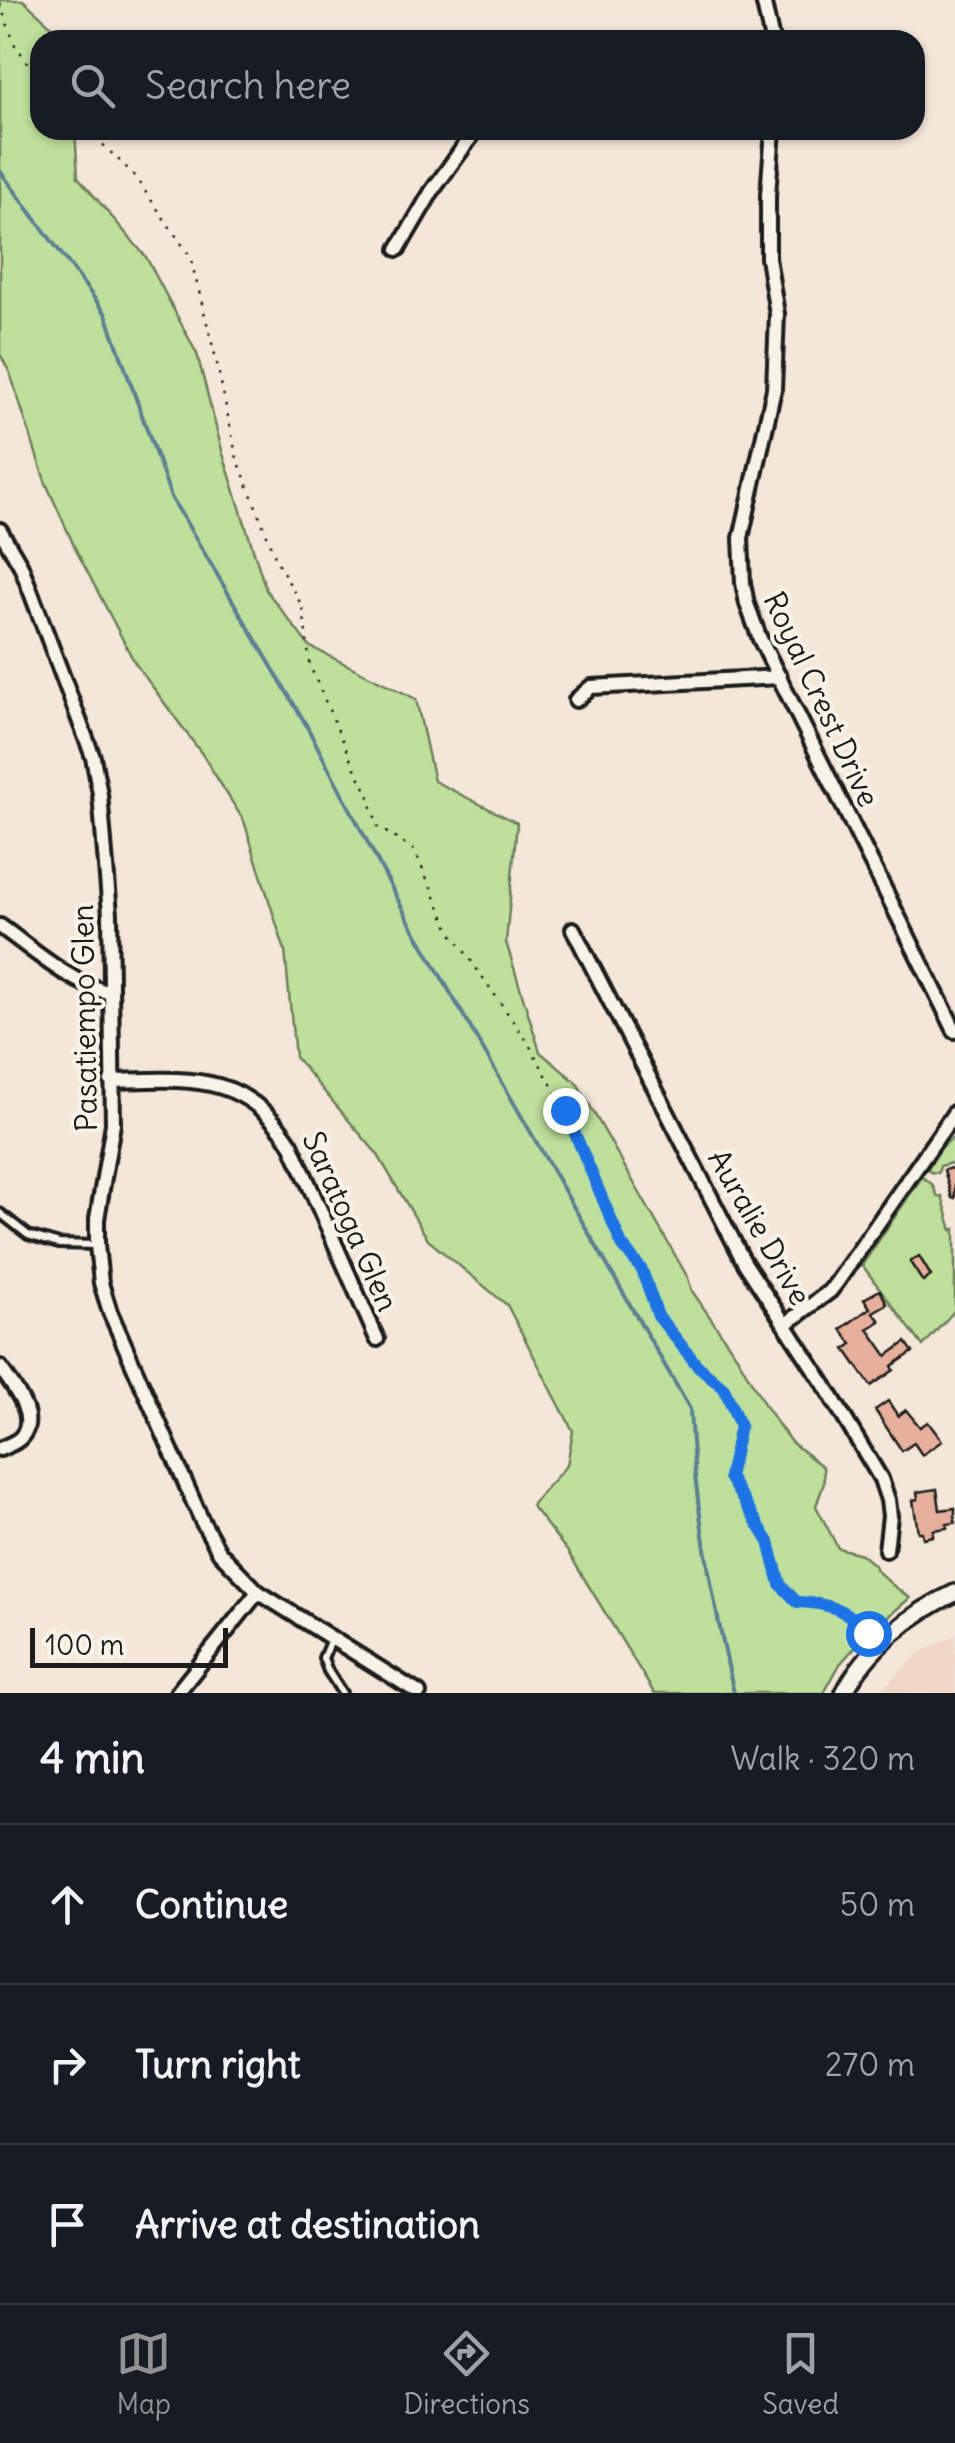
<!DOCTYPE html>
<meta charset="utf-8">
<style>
:root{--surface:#171b24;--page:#20242c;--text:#f1f3f6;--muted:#9ea1a6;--line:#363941;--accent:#919294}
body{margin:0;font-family:Delius,sans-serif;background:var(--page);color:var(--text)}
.scale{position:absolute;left:30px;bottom:25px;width:198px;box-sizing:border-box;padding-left:10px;border:5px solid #1c1c1c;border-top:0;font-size:28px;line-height:35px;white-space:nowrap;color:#1c1c1c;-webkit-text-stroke:8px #f7f3e8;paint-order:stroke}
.stop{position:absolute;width:30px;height:30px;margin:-22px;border:8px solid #1a73e8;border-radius:50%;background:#fff}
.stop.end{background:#1a73e8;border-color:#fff;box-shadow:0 2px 10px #0008}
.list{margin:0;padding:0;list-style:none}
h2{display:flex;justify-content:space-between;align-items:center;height:130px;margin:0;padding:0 40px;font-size:42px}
h2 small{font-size:32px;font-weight:400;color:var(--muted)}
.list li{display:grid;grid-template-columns:65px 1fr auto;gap:30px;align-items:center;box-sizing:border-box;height:160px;padding:0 40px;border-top:2px solid var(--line)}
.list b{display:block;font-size:38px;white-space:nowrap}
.list em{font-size:32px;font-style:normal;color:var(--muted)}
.icon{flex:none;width:55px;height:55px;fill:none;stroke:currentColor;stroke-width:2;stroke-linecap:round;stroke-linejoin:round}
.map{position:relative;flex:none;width:955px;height:1693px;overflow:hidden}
.search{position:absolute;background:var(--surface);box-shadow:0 2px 8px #0004;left:30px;right:30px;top:30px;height:110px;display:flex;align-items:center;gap:25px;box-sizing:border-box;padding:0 35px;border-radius:30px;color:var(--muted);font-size:38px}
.sheet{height:610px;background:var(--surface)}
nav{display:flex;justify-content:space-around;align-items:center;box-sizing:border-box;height:140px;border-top:2px solid var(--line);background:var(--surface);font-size:28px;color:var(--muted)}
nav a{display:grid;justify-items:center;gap:5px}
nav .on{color:var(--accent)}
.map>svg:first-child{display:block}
.built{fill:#f0d6c7}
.green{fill:#bee09a;stroke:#6d7e5b;stroke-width:2.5}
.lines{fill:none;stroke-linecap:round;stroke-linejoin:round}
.stream{stroke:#5d7e96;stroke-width:4}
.building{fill:#e7b09c;stroke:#1c1c1c;stroke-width:2.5}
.service-casing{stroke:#1c1c1c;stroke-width:14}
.minor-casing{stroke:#1c1c1c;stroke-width:20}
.tertiary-casing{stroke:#1c1c1c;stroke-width:22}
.path{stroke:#1c1c1c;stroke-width:2.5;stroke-dasharray:2.5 8;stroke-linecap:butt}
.service{stroke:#f7f3e8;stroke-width:6}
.minor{stroke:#f7f3e8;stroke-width:12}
.tertiary{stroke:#f7f3e8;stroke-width:15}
.route{stroke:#1a73e8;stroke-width:12}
.labels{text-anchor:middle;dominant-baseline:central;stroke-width:8;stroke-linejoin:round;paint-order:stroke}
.street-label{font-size:30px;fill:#1c1c1c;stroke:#f7f3e8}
</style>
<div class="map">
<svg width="955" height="1693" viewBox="0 0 955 1693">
<rect width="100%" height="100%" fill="#f4e6d9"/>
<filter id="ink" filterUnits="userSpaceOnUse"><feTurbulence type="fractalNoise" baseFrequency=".01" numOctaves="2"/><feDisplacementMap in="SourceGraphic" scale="20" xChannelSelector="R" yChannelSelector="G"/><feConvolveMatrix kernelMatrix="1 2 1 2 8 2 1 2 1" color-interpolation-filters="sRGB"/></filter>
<g filter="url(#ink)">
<path class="built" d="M955,1635v58h-77l41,-40z"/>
<path class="green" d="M0,0h23l44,40h-27v90h35l3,47 68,80 51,97 26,100 43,136 43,56 107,53 18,82 83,42 -11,119 34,110 37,31 111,195 4,13 46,67 29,51 24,33 32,25 1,16 -8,23 22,42 23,6 14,12v3l15,14 20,15 -44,37 -26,29 -16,29h-170l-86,-141 -37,-47 36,-40 6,-34 -66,-126 -79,-65 -50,-85 -83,-98 -10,-106 -41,-130 -42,-67 -67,-91 -59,-113 -31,-69 -35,-108 -10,-19z
M955,1135v27l-15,4 -2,7 -8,-1 -2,-4 14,-21z
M922,1177l10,7 6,13 4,-1 10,34 3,-1v81l-32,36 -61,-81z"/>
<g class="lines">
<path class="stream" d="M0,171l106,143 65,183 133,224 104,198 282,490c4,96 23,191 44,284"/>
</g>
<path class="building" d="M955,1167v31h-3l-8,-28z
M919,1256l12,20 -8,6 -13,-20z
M880,1290l7,14 -14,8 7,9 -12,8 19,27 19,-14 7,10 -21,14 2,4 -23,16 -26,-37 7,-5 -11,-15 29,-21 -6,-9z
M888,1401l10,15 8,-6 14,17 8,-5 14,19 -20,14 -8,-12 -12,8 -27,-41z
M937,1489l3,21 15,-2v15l-8,1v4l-14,2v6l-10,2 -1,-6h-4l-5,-32 5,-1 -1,-7z"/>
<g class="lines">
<defs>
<path id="service" d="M0,1213l28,22 31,9 37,1
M331,1639l-8,19 5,13 14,22"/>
<path id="minor" d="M763,0l9,40
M773,130l-5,65v63l9,56 -3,75 -33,149 2,45 4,21 13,35 195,392
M398,249l34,-58 44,-61
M0,530l21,36 72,191 7,37 10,120 3,210 -16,95v26l4,38 9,29 92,209 18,32 38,39 161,101
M576,700l15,-13 189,-10
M0,926c35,25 69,57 111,67
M573,929l171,333 80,122 57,95 7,21 2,16 -4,34
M111,1081c77,-2 133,-10 180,63l86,195
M786,1324l44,-33 7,-9 118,-170
M0,1367c11,17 39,49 22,69 -5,7 -14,9 -22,13
M177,1693l81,-101"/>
<path id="tertiary" d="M844,1693c23,-45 66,-79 111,-100"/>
</defs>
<use href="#service" class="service-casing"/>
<use href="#minor" class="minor-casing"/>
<use href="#tertiary" class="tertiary-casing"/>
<path class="path" d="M0,4l15,41 25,33
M88,130l45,44 57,82 26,103 20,96 41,106 26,47 7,58 40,92 18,36 10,33 36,23 37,82 76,109 38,68 57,136 20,25 16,46 39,49 26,23 17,38 -11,51 40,65 10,42 18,17c32,3 51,8 73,33"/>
<use href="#service" class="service"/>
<use href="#minor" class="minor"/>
<use href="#tertiary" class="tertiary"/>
</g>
</g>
<g class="lines" filter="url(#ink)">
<path class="route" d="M565,1110l57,135 20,25 16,46 39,49 27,23 16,38 -11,51 40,65 11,42 17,18c31,1 51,7 71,31"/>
</g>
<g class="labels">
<g class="street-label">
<text transform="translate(822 699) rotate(65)">Royal Crest Drive</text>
<text transform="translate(84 1018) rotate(-91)">Pasatiempo Glen</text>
<text transform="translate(351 1221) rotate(66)">Saratoga Glen</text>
<text transform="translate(760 1227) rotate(60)">Auralie Drive</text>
</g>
</g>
</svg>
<div class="scale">100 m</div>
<div class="stop" style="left:868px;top:1633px"></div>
<div class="stop end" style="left:565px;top:1110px"></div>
<div class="search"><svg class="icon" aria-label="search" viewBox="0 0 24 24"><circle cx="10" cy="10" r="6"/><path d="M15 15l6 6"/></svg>Search here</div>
</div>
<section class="sheet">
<h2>4 min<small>Walk · 320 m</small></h2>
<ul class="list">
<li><svg class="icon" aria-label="ahead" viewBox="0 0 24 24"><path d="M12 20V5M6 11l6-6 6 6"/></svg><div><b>Continue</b></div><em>50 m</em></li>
<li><svg class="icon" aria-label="right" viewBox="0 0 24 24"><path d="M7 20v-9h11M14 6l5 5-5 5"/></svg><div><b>Turn right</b></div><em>270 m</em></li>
<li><svg class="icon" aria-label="arrive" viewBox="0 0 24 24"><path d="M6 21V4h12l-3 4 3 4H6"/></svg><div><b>Arrive at destination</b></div></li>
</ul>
</section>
<nav>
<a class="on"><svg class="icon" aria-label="map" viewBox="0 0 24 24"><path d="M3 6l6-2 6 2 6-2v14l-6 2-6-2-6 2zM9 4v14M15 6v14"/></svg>Map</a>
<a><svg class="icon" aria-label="directions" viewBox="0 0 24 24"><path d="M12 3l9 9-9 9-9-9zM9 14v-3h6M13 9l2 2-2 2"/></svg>Directions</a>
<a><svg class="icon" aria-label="saved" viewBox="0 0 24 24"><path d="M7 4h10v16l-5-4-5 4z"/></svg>Saved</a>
</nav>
